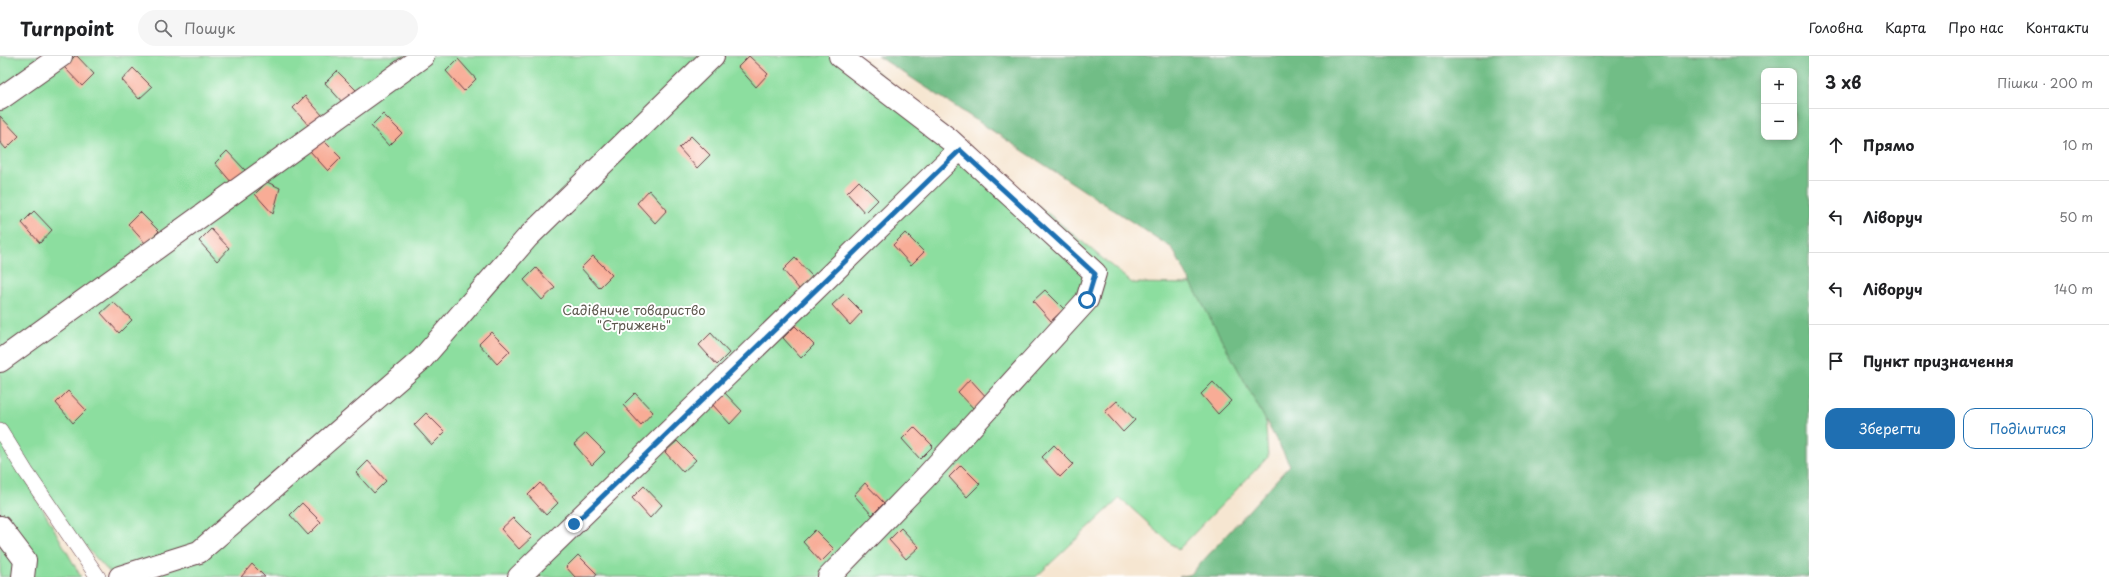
<!DOCTYPE html>
<html lang="uk">
<meta charset="utf-8">
<style>
:root{--surface:#fff;--page:#f6f6f6;--text:#202124;--muted:#757577;--line:#e0e0e0;--accent:#1f6fb2}
body{margin:0;font-family:"Playpen Sans",sans-serif;background:var(--page);color:var(--text)}
.controls{position:absolute;right:12px;top:12px;display:grid;overflow:hidden;border-radius:8px;box-shadow:0 2px 6px #0003}
.controls button{width:36px;height:36px;display:grid;place-items:center;padding:0;border:0;border-bottom:1px solid var(--line);background:var(--surface);color:var(--text);font:20px sans-serif}
.stop{position:absolute;width:12px;height:12px;margin:-9px;border:3px solid #1f6fb2;border-radius:50%;background:#fff}
.stop.end{background:#1f6fb2;border-color:#fff;box-shadow:0 1px 4px #0008}
.list{margin:0;padding:0;list-style:none}
h2{display:flex;justify-content:space-between;align-items:center;height:52px;margin:0;padding:0 16px;font-size:17px}
h2 small{font-size:13px;font-weight:400;color:var(--muted)}
.list li{display:grid;grid-template-columns:26px 1fr auto;gap:12px;align-items:center;box-sizing:border-box;height:72px;padding:0 16px;border-top:1px solid var(--line)}
.list b{display:block;font-size:15px;white-space:nowrap}
.list em{font-size:13px;font-style:normal;color:var(--muted)}
.actions{display:flex;gap:8px;padding:12px 16px}
.actions a{flex:1;padding:9px 0;border:1px solid var(--accent);border-radius:12px;text-align:center;font-size:14px;color:var(--accent)}
.actions .main{background:var(--accent);color:#fff}
.icon{flex:none;width:22px;height:22px;fill:none;stroke:currentColor;stroke-width:2;stroke-linecap:round;stroke-linejoin:round}
.map{position:relative;flex:none;width:1809px;height:521px;overflow:hidden}
header{display:flex;align-items:center;gap:24px;box-sizing:border-box;height:56px;padding:0 20px;background:var(--surface);border-bottom:1px solid var(--line)}
header strong{font-size:19px}
nav{display:flex;gap:22px;margin-inline-start:auto;font-size:14px}
.search{width:280px;height:36px;background:var(--page);display:flex;align-items:center;gap:10px;box-sizing:border-box;padding:0 14px;border-radius:22px;color:var(--muted);font-size:15px}
main{display:flex}
aside{flex:1;background:var(--surface)}
.map>svg:first-child{display:block}
.green{fill:#8cde9f;stroke:#6b7e65}
.forest{fill:#71bd86;stroke:#5e6e58;fill-rule:evenodd}
.building{fill:#f8ac96}
.lines{fill:none;stroke-linecap:round;stroke-linejoin:round}
.service-casing{stroke:#643d44;stroke-width:16}
.minor-casing{stroke:#643d44;stroke-width:24}
.service{stroke:#fff;stroke-width:15}
.minor{stroke:#fff;stroke-width:22}
.route{stroke:#1f6fb2;stroke-width:5}
.labels{text-anchor:middle;dominant-baseline:central;stroke-width:4;stroke-linejoin:round;paint-order:stroke}
.park-label{font-size:13px;fill:#5e584e;stroke:#fff}
</style>
<header>
<strong>Turnpoint</strong>
<div class="search"><svg class="icon" aria-label="search" viewBox="0 0 24 24"><circle cx="10" cy="10" r="6"/><path d="M15 15l6 6"/></svg>Пошук</div>
<nav><a>Головна</a><a>Карта</a><a>Про нас</a><a>Контакти</a></nav>
</header>
<main>
<div class="map">
<svg width="1809" height="521" viewBox="0 0 1809 521">
<rect width="100%" height="100%" fill="#fff"/>
<filter id="ink" filterUnits="userSpaceOnUse"><feTurbulence type="fractalNoise" baseFrequency=".025" numOctaves="2"/><feDisplacementMap in="SourceGraphic" scale="8" xChannelSelector="R" yChannelSelector="G"/><feConvolveMatrix kernelMatrix="1 2 1 2 8 2 1 2 1" color-interpolation-filters="sRGB"/></filter>
<filter id="wash" filterUnits="userSpaceOnUse"><feTurbulence type="fractalNoise" baseFrequency=".012" numOctaves="4" result="noise"/><feDisplacementMap in="SourceGraphic" scale="16" xChannelSelector="R" yChannelSelector="G"/><feGaussianBlur stdDeviation="0.9" result="paint"/><feColorMatrix in="noise" values="0 0 0 0 0 0 0 0 0 0 0 0 0 0 0 0 0 1.4 0 .05"/><feComposite in="paint" operator="in"/></filter>
<g filter="url(#wash)">
<rect width="100%" height="100%" fill="#f6e6d1"/>
<path class="green" d="M0,0h858l274,227 124,2 12,172 -90,93 -58,-52 -84,79h-922l-60,-64 -54,-87z
M0,377l81,144h-81z"/>
<path class="forest" d="M878,0h931v521h-630l12,-3 99,-109 -118,-217zM1764,15h30v66h-30z"/>
<g id="blocks">
<path class="building" d="M75,0h2l17,18 -12,12 -18,-19z
M749,0l19,18 -12,13 -18,-20z
M458,3l18,20 -12,12 -18,-20z
M133,12l19,19 -13,12 -17,-19z
M337,15l19,19 -13,13 -18,-20z
M305,40l18,20 -12,12 -18,-20z
M383,58l19,19 -13,13 -18,-20z
M0,60l19,20 -13,13 -6,-7z
M691,80l19,19 -13,13 -18,-20z
M322,83l19,19 -13,13 -18,-20z
M227,95l18,19 -13,13 -17,-20z
M859,125l19,19 -13,13 -18,-20z
M267,126l13,6 -7,26 -18,-20z
M649,134l18,20 -12,13 -18,-20z
M34,155l18,19 -12,13 -18,-20z
M140,156l19,19 -13,13 -18,-20z
M211,173l18,19 -12,13 -18,-20z
M905,177l19,19 -13,13 -18,-20z
M593,200l19,19 -13,13 -18,-20z
M795,202l18,19 -13,13 -17,-20z
M536,212l19,20 -13,12 -18,-20z
M1045,234l19,19 -13,12 -18,-20z
M844,238l18,18 -12,13 -18,-20z
M113,246l19,18 -13,13 -18,-20z
M795,270l19,19 -13,13 -18,-20z
M491,276l19,19 -13,13 -18,-20z
M711,277l18,20 -12,12 -18,-20z
M970,323l18,20 -12,12 -18,-19z
M1213,326l18,19 -13,13 -17,-20z
M68,335l18,19 -13,13 -17,-20z
M724,336l18,19 -12,13 -18,-20z
M635,337l18,19 -12,13 -18,-20z
M1117,345l18,19 -12,12 -18,-20z
M426,357l19,19 -13,13 -18,-20z
M914,371l19,19 -13,13 -18,-20z
M586,377l19,19 -13,13 -18,-21z
M677,385l19,19 -13,12 -18,-20z
M1054,389l19,19 -13,13 -18,-20z
M368,405l18,20 -12,12 -18,-20z
M961,409l19,19 -13,13 -18,-20z
M540,427l18,20 -12,12 -18,-20z
M865,427l19,20 -12,12 -18,-20z
M644,430l18,19 -12,13 -18,-20z
M302,447l19,19 -13,13 -18,-20z
M513,462l19,19 -13,12 -18,-20z
M901,472l18,19 -13,12 -17,-19z
M815,474l19,19 -13,13 -18,-20z
M578,499l19,19 -2,3h-20l-9,-10z
M252,508l13,13h-24z"/>
</g>
</g>
<g filter="url(#ink)">
<use href="#blocks" fill-opacity="0" stroke="#643d44" stroke-width="1"/>
<g class="lines">
<defs>
<path id="service" d="M0,374l26,42 72,105"/>
<path id="minor" d="M0,43l61,-43
M0,305l423,-305
M0,471l25,33 -2,17
M120,521l79,-25 223,-193 105,-121 186,-182
M519,521l441,-428
M829,521l95,-98 163,-179 8,-27 -145,-133 -110,-84"/>
</defs>
<use href="#service" class="service-casing"/>
<use href="#minor" class="minor-casing"/>
<use href="#service" class="service"/>
<use href="#minor" class="minor"/>
</g>
</g>
<g class="lines" filter="url(#ink)">
<path class="route" d="M574,468l386,-374 135,124 -8,26"/>
</g>
<g class="labels">
<g class="park-label">
<text x="634" y="253">Садівниче товариство<tspan x="634" dy="15">"Стрижень"</tspan></text>
</g>
</g>
</svg>
<div class="controls">
<button>+</button>
<button>−</button>
</div>
<div class="stop" style="left:1087px;top:244px"></div>
<div class="stop end" style="left:574px;top:468px"></div>
</div>
<aside>
<h2>3 хв<small>Пішки · 200 m</small></h2>
<ul class="list">
<li><svg class="icon" aria-label="ahead" viewBox="0 0 24 24"><path d="M12 20V5M6 11l6-6 6 6"/></svg><div><b>Прямо</b></div><em>10 m</em></li>
<li><svg class="icon" aria-label="left" viewBox="0 0 24 24"><path d="M17 20v-9H6M10 6l-5 5 5 5"/></svg><div><b>Ліворуч</b></div><em>50 m</em></li>
<li><svg class="icon" aria-label="left" viewBox="0 0 24 24"><path d="M17 20v-9H6M10 6l-5 5 5 5"/></svg><div><b>Ліворуч</b></div><em>140 m</em></li>
<li><svg class="icon" aria-label="arrive" viewBox="0 0 24 24"><path d="M6 21V4h12l-3 4 3 4H6"/></svg><div><b>Пункт призначення</b></div></li>
</ul>
<div class="actions"><a class="main">Зберегти</a><a>Поділитися</a></div>
</aside>
</main>
